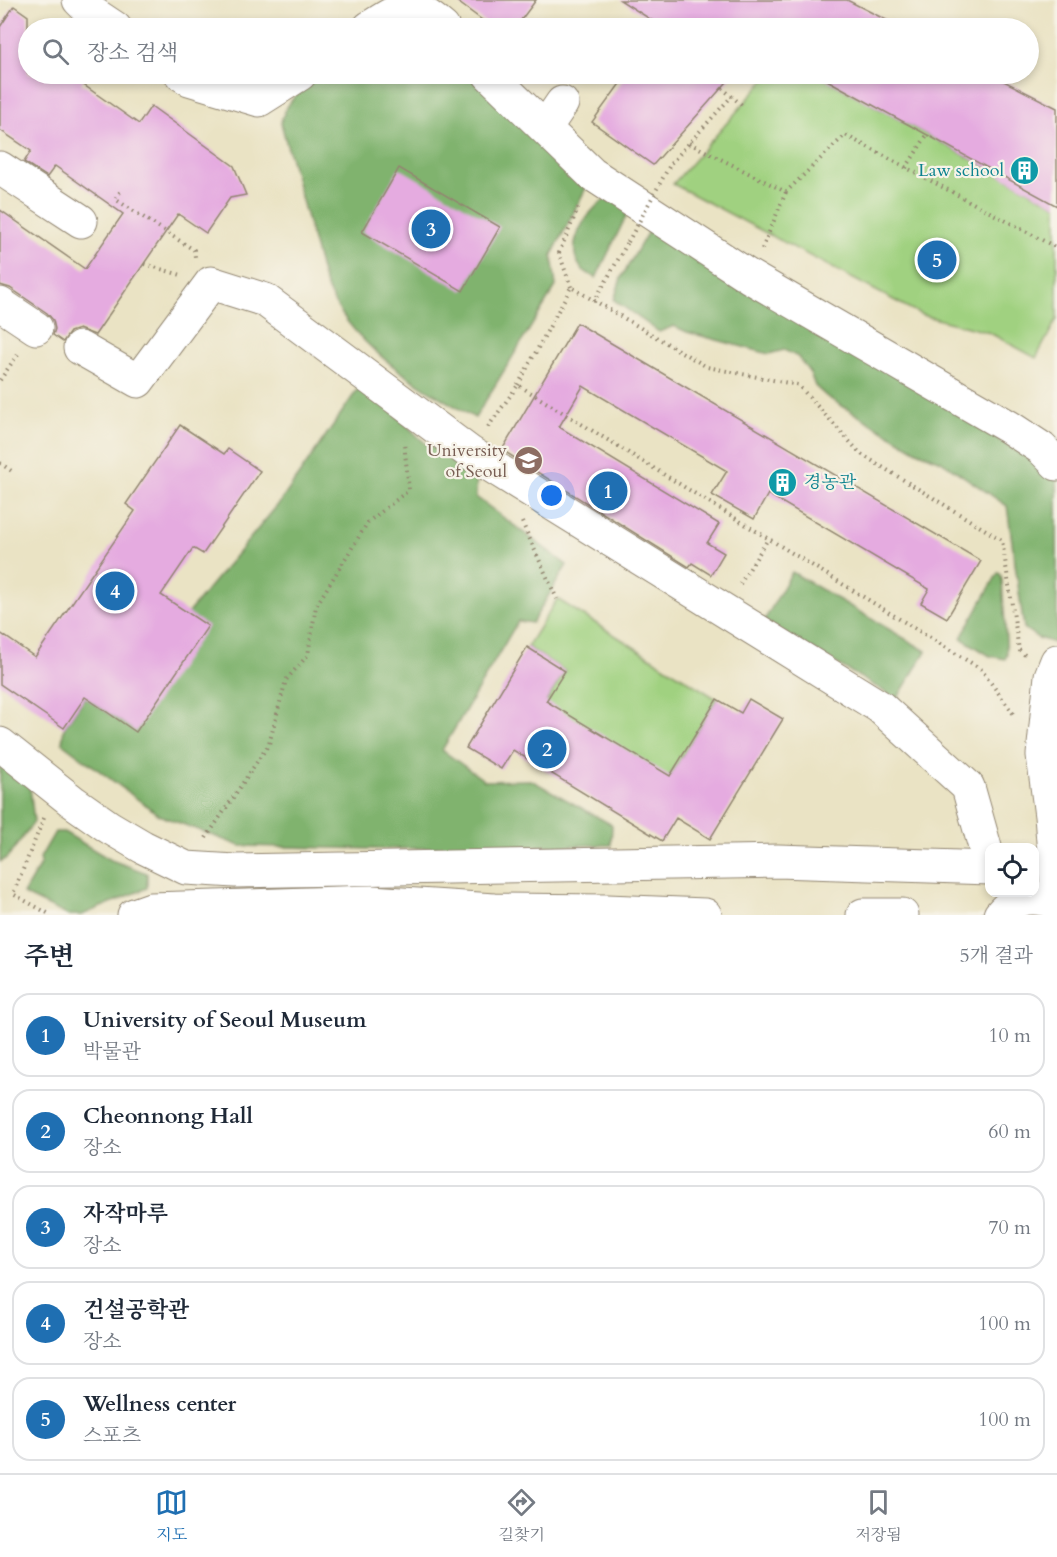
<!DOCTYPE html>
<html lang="ko">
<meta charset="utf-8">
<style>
:root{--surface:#fff;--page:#f2f2f3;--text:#1f2937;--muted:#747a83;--line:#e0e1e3;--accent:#1f6fb2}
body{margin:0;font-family:Cardo,"Noto Serif KR",serif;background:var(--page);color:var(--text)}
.controls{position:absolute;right:18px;bottom:18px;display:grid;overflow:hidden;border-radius:12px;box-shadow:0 3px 9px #0003}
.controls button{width:54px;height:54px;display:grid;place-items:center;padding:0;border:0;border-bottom:2px solid var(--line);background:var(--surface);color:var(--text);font:30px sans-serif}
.you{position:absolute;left:552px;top:496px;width:21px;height:21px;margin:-15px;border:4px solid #fff;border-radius:50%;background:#1a73e8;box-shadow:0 0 0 9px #1a73e833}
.badge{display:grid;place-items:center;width:39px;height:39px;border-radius:50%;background:var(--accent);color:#fff;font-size:20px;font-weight:700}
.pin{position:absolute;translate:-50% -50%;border:3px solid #fff;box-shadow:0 2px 6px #0006}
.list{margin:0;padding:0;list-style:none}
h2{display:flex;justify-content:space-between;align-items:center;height:78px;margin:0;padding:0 24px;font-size:26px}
h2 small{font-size:20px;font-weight:400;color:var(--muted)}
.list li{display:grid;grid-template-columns:39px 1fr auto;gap:18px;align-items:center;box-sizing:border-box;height:84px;margin:0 12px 12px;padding:0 12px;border:2px solid var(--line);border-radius:18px}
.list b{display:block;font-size:22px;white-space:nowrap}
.list p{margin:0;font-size:20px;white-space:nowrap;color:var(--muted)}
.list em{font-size:20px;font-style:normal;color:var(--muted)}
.icon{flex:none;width:33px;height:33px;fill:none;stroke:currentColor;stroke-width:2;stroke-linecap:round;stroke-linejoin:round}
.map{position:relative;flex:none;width:1057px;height:915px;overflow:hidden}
.search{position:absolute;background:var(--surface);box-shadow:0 3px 9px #0003;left:18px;right:18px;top:18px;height:66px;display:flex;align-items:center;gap:15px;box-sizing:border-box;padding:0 21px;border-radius:33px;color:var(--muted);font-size:22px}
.sheet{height:558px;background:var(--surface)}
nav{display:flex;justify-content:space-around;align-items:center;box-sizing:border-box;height:84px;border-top:2px solid var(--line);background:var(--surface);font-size:16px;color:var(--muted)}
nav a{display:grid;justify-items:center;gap:3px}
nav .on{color:var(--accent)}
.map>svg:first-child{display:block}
.green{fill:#a0d180;stroke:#6e7e4f;stroke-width:1.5}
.forest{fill:#80b36e;stroke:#5e6e46;stroke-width:1.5}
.building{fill:#e5abe0}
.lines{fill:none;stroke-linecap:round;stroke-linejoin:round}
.minor-casing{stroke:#928671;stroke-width:35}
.path{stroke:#928671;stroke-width:4;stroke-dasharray:1.5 4.5;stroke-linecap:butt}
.minor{stroke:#fff;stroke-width:33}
.path-bridge{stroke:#928671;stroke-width:4;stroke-dasharray:1.5 4.5;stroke-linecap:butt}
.labels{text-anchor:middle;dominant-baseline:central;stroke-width:4.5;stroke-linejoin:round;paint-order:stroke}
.culture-label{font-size:18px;fill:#0d838f;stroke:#f7f3e8;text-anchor:end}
.education-label{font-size:18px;fill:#785e54;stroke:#f7f3e8;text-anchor:end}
</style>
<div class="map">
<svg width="1057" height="915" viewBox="0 0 1057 915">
<rect width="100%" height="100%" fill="#f7f3e8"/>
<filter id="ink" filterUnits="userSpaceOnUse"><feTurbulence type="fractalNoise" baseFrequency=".0167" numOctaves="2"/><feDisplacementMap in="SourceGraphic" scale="12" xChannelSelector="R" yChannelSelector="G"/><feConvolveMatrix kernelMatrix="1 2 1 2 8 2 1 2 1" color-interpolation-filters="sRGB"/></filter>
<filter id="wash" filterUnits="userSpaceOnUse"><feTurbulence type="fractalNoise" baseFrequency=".008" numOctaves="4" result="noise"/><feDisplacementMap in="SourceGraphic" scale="24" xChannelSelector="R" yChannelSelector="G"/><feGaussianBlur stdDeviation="1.35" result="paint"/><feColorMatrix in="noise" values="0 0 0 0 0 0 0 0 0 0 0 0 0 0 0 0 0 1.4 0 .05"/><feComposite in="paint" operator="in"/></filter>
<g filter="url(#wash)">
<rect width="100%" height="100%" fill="#eae3c4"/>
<path class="green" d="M770,74h46l241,132v113l-21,39 -46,-25 -68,-18 -249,-131z
M557,599l160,100 -51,84 -126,-71 25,-41 -38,-24z"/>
<path class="forest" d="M319,74h162l110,104 -39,77 4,31 -81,132c-58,-34 -125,-71 -151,-137l-43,-158c2,-17 24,-40 38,-49z
M605,199l26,7 -35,72c-4,-2 -9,-5 -13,-8 -21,-22 2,-57 22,-71z
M653,223l404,253v164l-2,3 -17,-5 -14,-10 -17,-122 -66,-45 -24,-10 -90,-54 -12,-11 -5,-13 -12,-16 -14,-7 -15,4 -82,-22 -13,-6 -15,6 -45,-32 7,-22z
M362,383l64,61 29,14 22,17 -1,22 91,68 -35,58 -14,-2 -76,129 43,31 46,-1 81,45 -1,20 -234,4 -137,-3 -81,-31 -97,-72 2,-15 21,-31 50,34 53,-118 93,-112z
M792,572l134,79 -29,48 -133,-78z
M998,573h2l2,7 5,75 -2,4 -15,-3 -29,-18z
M0,763l30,24 4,35 -26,35 -8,5z
M55,832h9l47,28 36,13v15l-65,27h-15l-44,-21 18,-31 -1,-5z"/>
<g id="blocks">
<path class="building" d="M455,0h81l-21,28h-22z
M620,0h227l55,28h-238z
M14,6l14,10v58h59l-6,9 58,41 12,-18 83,60 12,29 -16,3 -24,35 -28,-19 -83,121 -16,-6 -9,3 -7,10 -10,-7 2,-6 -2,-9 -6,-7 -37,-25 -10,-3v-75l85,59 38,-55 -68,-48 -8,11 -23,-15 7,-11 -31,-21v-103z
M627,74h107l-81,91 -61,-43z
M816,74h174l67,34v98z
M399,168l101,59 -37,64 -101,-59z
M577,323l404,238 -34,57 -26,-15 8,-14 -161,-95 -14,25 -42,-24 15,-24 -144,-85 -24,41 160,97 -12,19 17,10 -13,22 -19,-12 -3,4 -187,-117z
M180,425l44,29 4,-5 32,22 -57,83 -10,-6 -32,47 47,31 -72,106 -51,-35 -21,31 -64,-44v-51l35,24 100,-146 -9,-7z
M527,647l38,24 -19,30 124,75 47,-77 24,14 8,-14 34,20 -73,120 -34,-21 -14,23 -149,-91 -12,19 -35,-21z"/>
</g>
</g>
<g filter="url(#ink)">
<use href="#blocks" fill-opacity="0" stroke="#928671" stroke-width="1.5"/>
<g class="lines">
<defs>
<path id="minor" d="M79,0l12,12 24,16
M369,28c34,-22 42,-28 74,0
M181,74l8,5 70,21 41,-26
M489,74l103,100 158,103 259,150 32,21 16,16
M545,128l17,-25
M0,168l81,53
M0,304l36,24
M80,348l58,33 73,-98 54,17 204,152 411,255 88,80 22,78
M1057,661l-6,15 -8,79 8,61 6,76
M0,744l72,57 37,26 34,20 43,21 49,3 543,-10 212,7
M134,915l17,-6 220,-7 123,8 113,1 98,4
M863,915h39
M1000,915c16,-20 35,-20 57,-12"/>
</defs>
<use href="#minor" class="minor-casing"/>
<path class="path" d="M722,88l20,17
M689,143l97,49 59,-57 212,113
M671,163l61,-67
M906,168l21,-33
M120,192l-5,7 79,51 1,7
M762,249l24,-57
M144,264l37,11
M571,287l-12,-34 21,-49
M594,302l34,-60
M0,380l18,-26
M518,385l53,-98 136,80 91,18 63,69 141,86 17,110 8,7
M488,427l30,-42 463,284 34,47
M0,463l13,9
M522,522l35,77
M740,584l28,-45
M44,818l-31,76 38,21
M206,838l63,-94 17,-64 22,-25 8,-49 52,-84 41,-32 -5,-47"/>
<use href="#minor" class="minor"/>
<path class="path-bridge" d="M628,242l43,-79"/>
</g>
</g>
<defs>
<symbol id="building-disc" viewBox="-11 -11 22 22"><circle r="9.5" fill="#0f9aa8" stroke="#f7f3e8"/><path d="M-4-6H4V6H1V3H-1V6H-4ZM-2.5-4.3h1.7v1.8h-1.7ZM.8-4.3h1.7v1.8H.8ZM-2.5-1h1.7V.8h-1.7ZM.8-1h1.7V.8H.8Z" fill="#fff"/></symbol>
<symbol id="university-disc" viewBox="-11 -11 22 22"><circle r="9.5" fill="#8d6e63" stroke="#f7f3e8"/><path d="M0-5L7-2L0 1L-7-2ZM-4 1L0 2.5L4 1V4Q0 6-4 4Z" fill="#fff"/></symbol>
</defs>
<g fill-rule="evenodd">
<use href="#building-disc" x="1008" y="154" width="33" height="33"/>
<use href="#university-disc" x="512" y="444" width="33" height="33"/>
<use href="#building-disc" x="766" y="466" width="33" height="33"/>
</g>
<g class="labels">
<g class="culture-label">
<text x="1004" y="170">Law school</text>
<text x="804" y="482" text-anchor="start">경농관</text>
</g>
<g class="education-label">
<text x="507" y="450">University<tspan x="507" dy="21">of Seoul</tspan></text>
</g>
</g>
</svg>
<div class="controls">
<button><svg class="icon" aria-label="locate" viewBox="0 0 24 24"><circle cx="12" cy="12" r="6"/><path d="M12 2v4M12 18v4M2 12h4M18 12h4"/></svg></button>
</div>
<div class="you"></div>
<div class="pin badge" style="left:608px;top:491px">1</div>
<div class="pin badge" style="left:547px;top:749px">2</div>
<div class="pin badge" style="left:431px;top:229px">3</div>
<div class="pin badge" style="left:115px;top:591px">4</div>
<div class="pin badge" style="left:937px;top:260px">5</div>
<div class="search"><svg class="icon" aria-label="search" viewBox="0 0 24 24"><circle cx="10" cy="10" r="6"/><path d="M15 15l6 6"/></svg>장소 검색</div>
</div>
<section class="sheet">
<h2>주변<small>5개 결과</small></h2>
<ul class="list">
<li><span class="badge">1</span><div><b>University of Seoul Museum</b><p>박물관</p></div><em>10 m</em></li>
<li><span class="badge">2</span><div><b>Cheonnong Hall</b><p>장소</p></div><em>60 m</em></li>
<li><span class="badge">3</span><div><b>자작마루</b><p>장소</p></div><em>70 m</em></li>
<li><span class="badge">4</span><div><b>건설공학관</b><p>장소</p></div><em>100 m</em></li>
<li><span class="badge">5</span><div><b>Wellness center</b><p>스포츠</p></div><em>100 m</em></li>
</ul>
</section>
<nav>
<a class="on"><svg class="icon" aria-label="map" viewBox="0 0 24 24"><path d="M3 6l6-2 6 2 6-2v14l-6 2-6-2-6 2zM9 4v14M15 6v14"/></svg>지도</a>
<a><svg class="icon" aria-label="directions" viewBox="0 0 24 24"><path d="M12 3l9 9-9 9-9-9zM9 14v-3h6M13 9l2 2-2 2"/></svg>길찾기</a>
<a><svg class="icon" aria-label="saved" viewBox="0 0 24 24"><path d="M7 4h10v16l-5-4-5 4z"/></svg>저장됨</a>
</nav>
